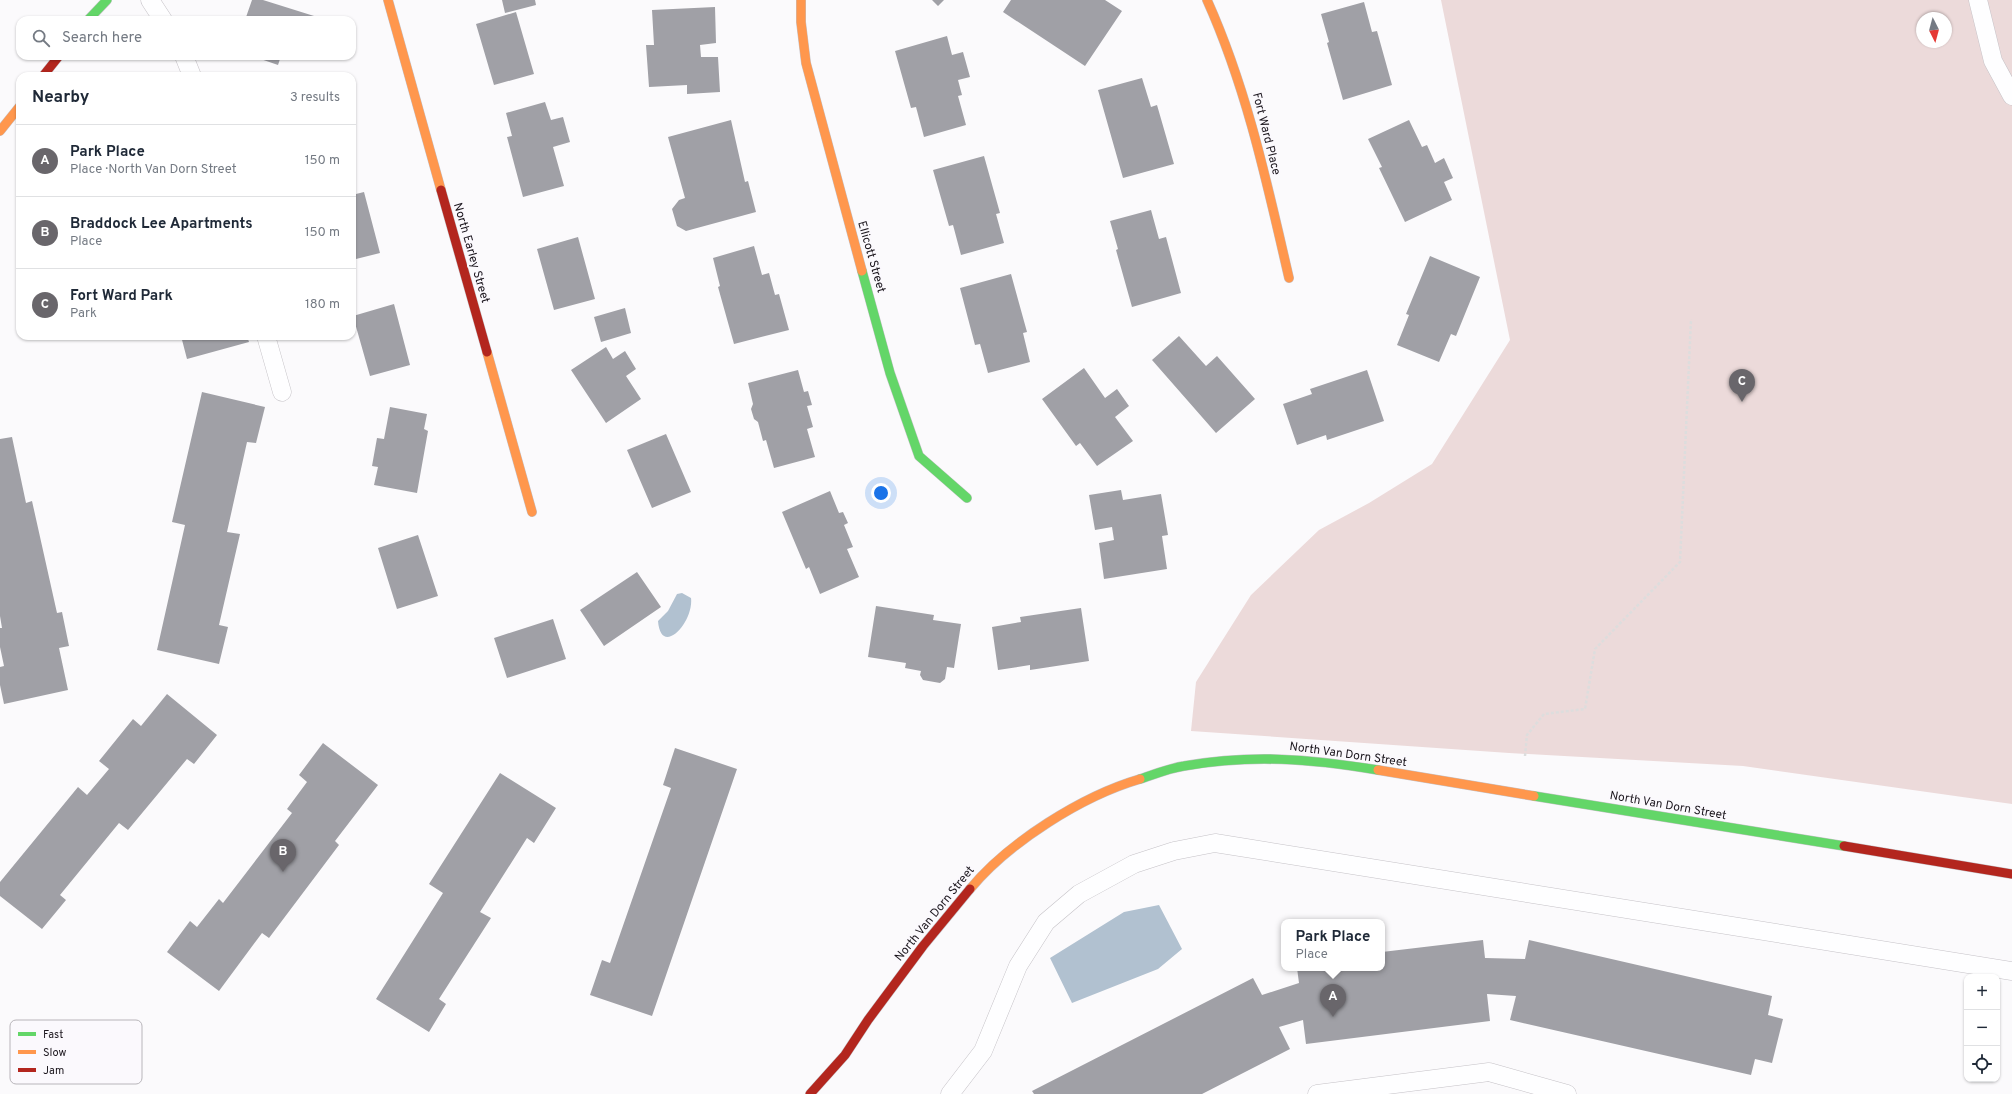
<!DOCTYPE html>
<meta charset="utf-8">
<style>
:root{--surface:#fff;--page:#f6f6f7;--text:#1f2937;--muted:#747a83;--line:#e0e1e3;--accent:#69666b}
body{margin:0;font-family:Overpass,sans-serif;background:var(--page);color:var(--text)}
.controls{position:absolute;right:12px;bottom:12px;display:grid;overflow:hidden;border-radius:8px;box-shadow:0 1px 3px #0004}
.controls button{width:36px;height:36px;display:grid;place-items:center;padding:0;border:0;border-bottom:1px solid var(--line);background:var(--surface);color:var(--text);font:20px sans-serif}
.compass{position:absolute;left:1916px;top:12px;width:36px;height:36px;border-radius:50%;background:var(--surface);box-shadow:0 1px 3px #0004;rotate:174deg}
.you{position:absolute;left:881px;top:493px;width:14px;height:14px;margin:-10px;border:3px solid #fff;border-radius:50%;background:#1a73e8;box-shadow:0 0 0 6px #1a73e833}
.badge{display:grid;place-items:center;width:26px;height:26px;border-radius:50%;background:var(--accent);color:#fff;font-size:13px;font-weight:700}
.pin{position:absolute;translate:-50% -33px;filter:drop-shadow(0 1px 2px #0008)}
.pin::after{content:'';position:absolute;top:21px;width:14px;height:12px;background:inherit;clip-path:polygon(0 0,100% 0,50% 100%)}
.popup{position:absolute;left:1281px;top:919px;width:104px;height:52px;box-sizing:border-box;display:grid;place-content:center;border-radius:8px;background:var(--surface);filter:drop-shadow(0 1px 3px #0005);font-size:13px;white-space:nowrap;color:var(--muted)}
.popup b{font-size:15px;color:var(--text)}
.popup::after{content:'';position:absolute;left:50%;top:100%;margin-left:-8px;border:8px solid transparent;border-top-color:var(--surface)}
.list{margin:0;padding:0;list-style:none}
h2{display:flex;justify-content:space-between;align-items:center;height:52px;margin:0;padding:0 16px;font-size:17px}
h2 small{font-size:13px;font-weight:400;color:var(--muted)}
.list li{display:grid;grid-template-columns:26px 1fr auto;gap:12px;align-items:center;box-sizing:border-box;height:72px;padding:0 16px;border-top:1px solid var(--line)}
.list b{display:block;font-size:15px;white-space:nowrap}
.list p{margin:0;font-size:13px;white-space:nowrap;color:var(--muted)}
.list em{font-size:13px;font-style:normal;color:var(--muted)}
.icon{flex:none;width:22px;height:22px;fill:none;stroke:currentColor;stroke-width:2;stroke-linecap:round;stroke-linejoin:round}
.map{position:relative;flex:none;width:2012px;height:1094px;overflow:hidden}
.search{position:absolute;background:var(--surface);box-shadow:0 1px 3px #0004;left:16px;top:16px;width:340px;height:44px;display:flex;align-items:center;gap:10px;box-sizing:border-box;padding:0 14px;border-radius:12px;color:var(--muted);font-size:15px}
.panel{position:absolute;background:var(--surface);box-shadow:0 1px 3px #0004;left:16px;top:72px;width:340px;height:268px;border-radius:12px}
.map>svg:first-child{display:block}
.green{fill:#ecdada;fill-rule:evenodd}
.water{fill:#b1c1d0}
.building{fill:#a0a0a6}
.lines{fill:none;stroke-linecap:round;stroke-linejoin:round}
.lane-casing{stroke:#c5c2c7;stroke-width:19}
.fast-casing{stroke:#c5c2c7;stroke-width:10}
.slow-casing{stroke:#c5c2c7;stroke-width:10}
.jam-casing{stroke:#c5c2c7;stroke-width:10}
.path{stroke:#ddd;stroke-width:2.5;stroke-dasharray:3 2;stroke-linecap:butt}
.lane{stroke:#fefeff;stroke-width:18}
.fast{stroke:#63d668;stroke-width:9}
.slow{stroke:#ff974d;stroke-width:9}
.jam{stroke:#b3261e;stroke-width:9}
.labels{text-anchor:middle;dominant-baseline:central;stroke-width:4;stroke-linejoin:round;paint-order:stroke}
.street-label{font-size:12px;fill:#1b161d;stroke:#fbf9fd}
.key{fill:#fbf9fd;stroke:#b8b5ba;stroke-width:1}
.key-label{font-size:11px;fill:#1b161d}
</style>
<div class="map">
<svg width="2012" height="1094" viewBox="0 0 2012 1094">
<rect width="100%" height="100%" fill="#fbfafc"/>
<path class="green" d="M1441,0h571v804l-269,-38 -234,-13 -318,-22 5,-49 55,-87 68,-65 50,-27 63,-39 78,-124zM1922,18h24v24h-24z"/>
<path class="water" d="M682,593l9,5c3,24 -30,60 -33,23l10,-10 9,-17z
M1159,905l23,44 -24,20 -86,34 -22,-45 74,-46z"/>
<path class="building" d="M252,0h11l51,16 -2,4h-67z
M502,0h33l1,5 -31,8z
M932,0h12l-6,6z
M1011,0h94l17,11 -37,55 -82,-54z
M1364,2l8,30 5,-1 15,54 -49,15 -16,-57 2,-1 -8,-28z
M715,7l1,36 -16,2 1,12h17l2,35 -33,2v-9l-38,2 -3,-42h8l-2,-35z
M516,12l18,62 -40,11 -18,-61z
M947,36l5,19 11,-3 7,25 -12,3 4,15 -4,1 8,29 -42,12 -8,-30 -5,1 -16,-57z
M252,56h29l-3,9z
M1142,78l9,29 6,-2 17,59 -51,14 -25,-88z
M545,102l6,18 12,-3 7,25 -17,5 11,39 -41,11 -16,-60 5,-1 -6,-23z
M731,120l14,62 3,-1 8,31 -70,19 -9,-5 -5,-17 7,-9 6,-2 -17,-61z
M1409,120l13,27 5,-2 8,18 9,-5 9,20 -9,4 8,18 -47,22 -26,-54 3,-1 -14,-28z
M984,156l16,57 -4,1 8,29 -43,12 -8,-30 -4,1 -16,-56z
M364,192l16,61 -28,7v-65z
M1151,210l8,29 7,-2 15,56 -49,14 -16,-57 2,-1 -8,-28z
M578,237l17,62 -41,11 -17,-61z
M754,246l8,29 7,-2 6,22 4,-1 10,36 -55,14 -16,-57 2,-1 -7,-28z
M1430,256l50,21 -24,59 -5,-2 -12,28 -42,-17 12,-30 -3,-1z
M1011,274l16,58 -4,1 7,29 -42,11 -8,-29 -5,1 -15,-57z
M394,304l16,61 -40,11 -17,-60z
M625,308l6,25 -30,9 -7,-25z
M181,336h66l2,6 -62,17z
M1179,336l27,30 11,-10 38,43 -39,34 -64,-73z
M606,347l7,12 12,-8 11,18 -10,7 15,23 -35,24 -35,-53z
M1084,368l21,30 12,-9 12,17 -14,11 18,24 -36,25 -17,-23 -4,3 -34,-47z
M798,370l6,22 4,-1 4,14 -5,1 6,21 -6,2 8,28 -41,11 -8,-28 -3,1 -5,-19 -4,-3 -3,-10 2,-5 -5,-21z
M1367,370l17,51 -57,19 -1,-5 -29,10 -14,-41 29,-10 -2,-5z
M202,392l63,15 -9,36 -9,-1 -20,90 13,2 -21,91 9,2 -9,37 -62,-14 28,-125 -13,-3z
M390,407l37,7 -3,15 4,2 -11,62 -43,-8 4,-18 -6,-1 5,-28 7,1z
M666,434l25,58 -39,16 -25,-58z
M12,437l14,66 6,-2 25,112 5,-1 7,34 -10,2 9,42 -64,14 -4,-19v-18l4,-1 -4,-19v-19h2l-2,-12v-177z
M1121,490l2,10 38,-6 7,41 -6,1 5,33 -63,10 -5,-36 15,-3 -2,-13 -17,3 -6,-35z
M830,491l9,22 4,-1 5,11 -4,2 9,22 -6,2 12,28 -39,17 -11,-27 -3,2 -24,-57z
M418,535l20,61 -41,13 -19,-61z
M637,572l24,35 -57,39 -24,-36z
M876,606l58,9 -1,5 28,4 -7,44 -7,-1 -2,12 -5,4 -17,-3 -3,-5 1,-4 -16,-3 1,-5 -38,-6z
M1081,608l8,53 -59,9v-5l-32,5 -6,-43 29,-5 -1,-5z
M553,619l13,40 -59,19 -13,-40z
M167,694l50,41 -23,29 -7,-5 -59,71 -9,-7 -59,72 6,5 -24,29 -42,-33v-14l78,-95 9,8 22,-26 -10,-8 34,-42 8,7z
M323,743l55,42 -43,56 4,4 -70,93 -7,-5 -43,58 -52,-39 23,-31 7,6 22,-28 4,4 69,-90 -5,-4 20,-27 -8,-7z
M675,748l62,21 -85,247 -62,-21 12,-35 8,3 61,-175 -8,-3z
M500,773l56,35 -22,35 -7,-5 -47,74 11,6 -52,81 7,5 -17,28 -53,-33 67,-106 -14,-9z
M1483,940l2,18 40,1 4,-19 243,56 -4,19 15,4 -11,44 -17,-4 -4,16 -241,-55 6,-24 -29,-2 3,27 -184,23 -3,-24 -24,7 11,22 -88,45h-168l-2,-3 221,-113 9,17 37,-12 -2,-15h85v-16z"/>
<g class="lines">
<defs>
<path id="lane" d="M150,0l13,20
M1978,0l15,61 19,35
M184,56l8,20
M266,336l16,56
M950,1094l33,-43 35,-85 28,-44 33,-28 55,-30 40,-13 41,-8 797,128
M1317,1094l172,-22 78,22"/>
<path id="fast" d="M88,20l19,-20
M862,271l28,102 29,83 48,42
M1140,779c15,-5 30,-11 44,-13 69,-12 127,-7 194,4
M1534,796l310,50"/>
<path id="slow" d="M388,0l53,190
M801,0v22l5,41 56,208
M1207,0c40,89 60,183 82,278
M0,131l20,-25
M487,352l45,160
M1378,770l156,26
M970,889c39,-47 112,-93 170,-110"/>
<path id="jam" d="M43,76l16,-20
M441,190l46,162
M1844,846l168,28
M810,1094l35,-39 23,-35 55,-74 47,-57"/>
</defs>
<use href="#lane" class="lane-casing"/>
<use href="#fast" class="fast-casing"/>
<use href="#slow" class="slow-casing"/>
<use href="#jam" class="jam-casing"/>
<path class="path" d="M1525,756l2,-21 17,-21 41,-5 10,-60 85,-87 11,-243"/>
<use href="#lane" class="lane"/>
<use href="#fast" class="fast"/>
<use href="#slow" class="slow"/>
<use href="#jam" class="jam"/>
</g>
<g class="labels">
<g class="street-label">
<text transform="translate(1266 134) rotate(76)">Fort Ward Place</text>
<text transform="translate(471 253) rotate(74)">North Earley Street</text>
<text transform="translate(871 257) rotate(74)">Ellicott Street</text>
<text transform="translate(1348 755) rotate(8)">North Van Dorn Street</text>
<text transform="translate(1668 806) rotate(10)">North Van Dorn Street</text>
<text transform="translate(935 914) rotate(-51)">North Van Dorn Street</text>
</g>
</g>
<rect x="10" y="1020" width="132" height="64" rx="6" class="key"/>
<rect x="18" y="1032" width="18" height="4" fill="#63d668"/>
<rect x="18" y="1050" width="18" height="4" fill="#ff974d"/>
<rect x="18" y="1068" width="18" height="4" fill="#b3261e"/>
<g class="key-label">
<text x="43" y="1038">Fast</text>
<text x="43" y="1056">Slow</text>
<text x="43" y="1074">Jam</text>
</g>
</svg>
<div class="controls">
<button>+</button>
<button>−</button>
<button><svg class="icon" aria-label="locate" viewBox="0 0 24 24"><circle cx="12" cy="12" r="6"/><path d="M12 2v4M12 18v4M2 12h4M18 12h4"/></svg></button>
</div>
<svg class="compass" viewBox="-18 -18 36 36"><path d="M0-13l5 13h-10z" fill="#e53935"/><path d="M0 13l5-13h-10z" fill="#747a83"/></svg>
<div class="you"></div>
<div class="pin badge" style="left:1333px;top:1017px">A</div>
<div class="popup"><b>Park Place</b>Place</div>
<div class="pin badge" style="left:283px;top:872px">B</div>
<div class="pin badge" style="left:1742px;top:402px">C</div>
<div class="search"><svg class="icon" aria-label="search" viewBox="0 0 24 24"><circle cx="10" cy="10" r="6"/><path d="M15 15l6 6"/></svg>Search here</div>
<section class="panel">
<h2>Nearby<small>3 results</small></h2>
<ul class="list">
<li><span class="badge">A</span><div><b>Park Place</b><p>Place · North Van Dorn Street</p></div><em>150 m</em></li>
<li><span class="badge">B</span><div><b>Braddock Lee Apartments</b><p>Place</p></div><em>150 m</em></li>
<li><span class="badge">C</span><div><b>Fort Ward Park</b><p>Park</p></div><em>180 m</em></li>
</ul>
</section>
</div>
